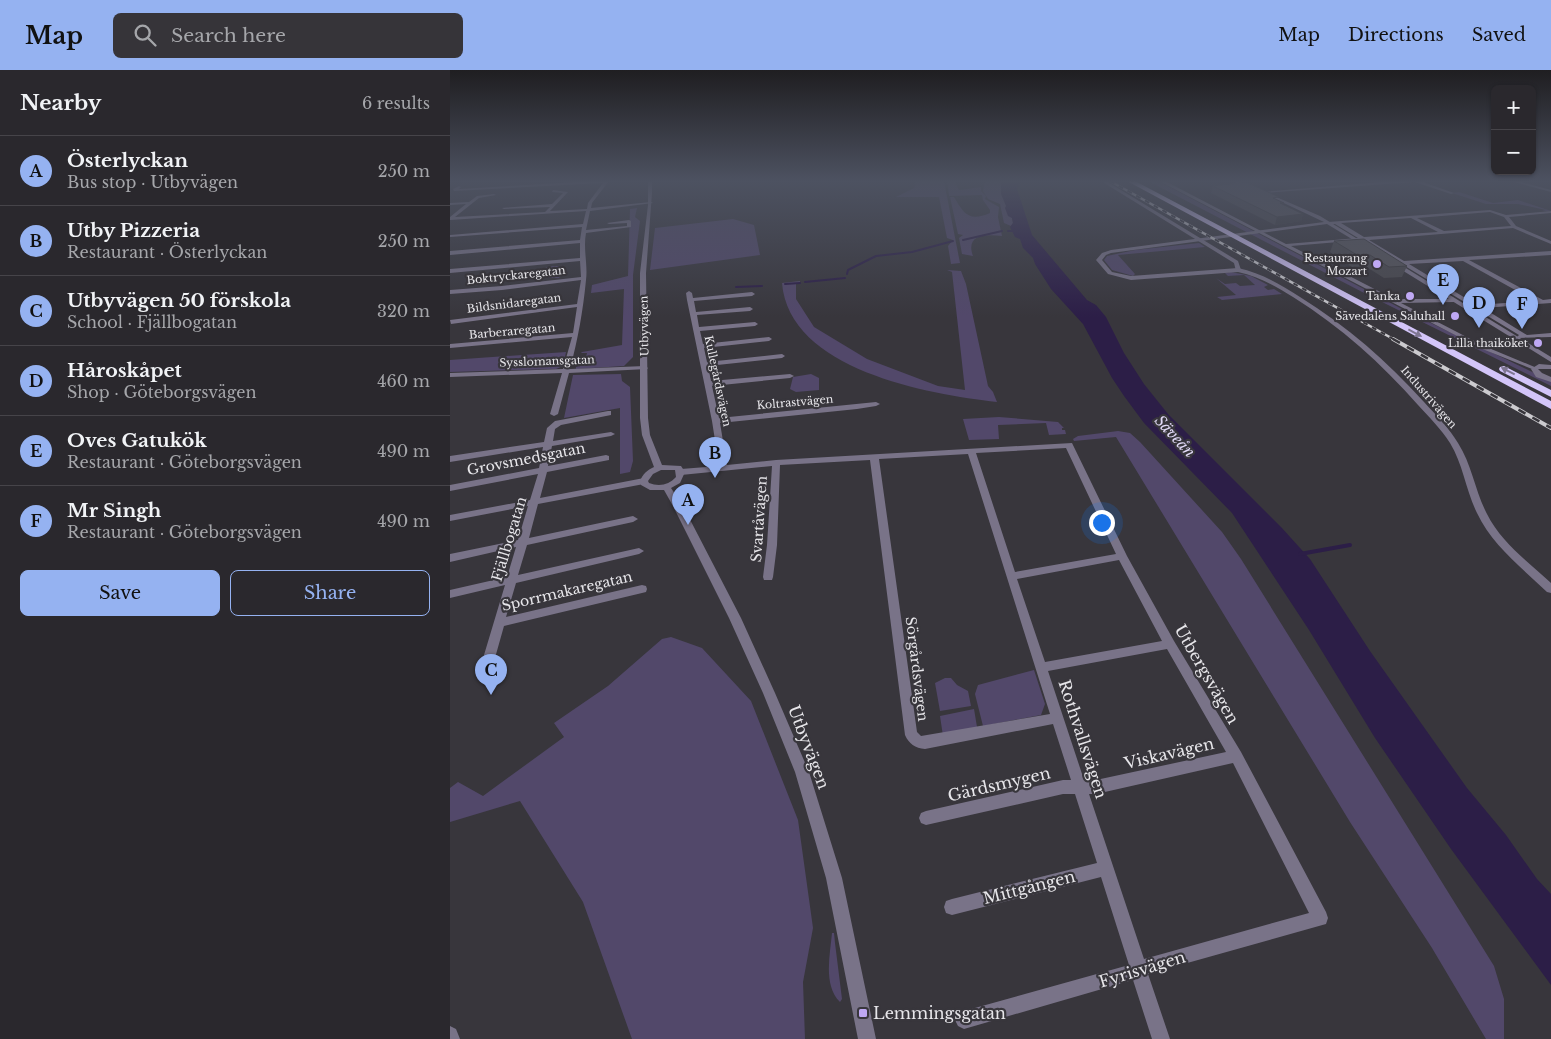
<!DOCTYPE html>
<meta charset="utf-8">
<style>
:root{--surface:#2a282d;--page:#363439;--text:#f1f3f6;--muted:#a5a6aa;--line:#464449;--accent:#95b2f1}
body{margin:0;font-family:"Libre Baskerville",serif;background:var(--page);color:var(--text)}
.controls{position:absolute;right:15px;top:15px;display:grid;overflow:hidden;border-radius:8px;box-shadow:0 1px 4px #0004}
.controls button{width:45px;height:45px;display:grid;place-items:center;padding:0;border:0;border-bottom:1px solid var(--line);background:var(--surface);color:var(--text);font:25px sans-serif}
.you{position:absolute;left:651px;top:452px;width:18px;height:18px;margin:-12px;border:4px solid #fff;border-radius:50%;background:#1a73e8;box-shadow:0 0 0 8px #1a73e833}
.badge{display:grid;place-items:center;width:32px;height:32px;border-radius:50%;background:var(--accent);color:#111;font-size:16px;font-weight:700}
.pin{position:absolute;translate:-50% -41px;filter:drop-shadow(0 1px 2px #0008)}
.pin::after{content:'';position:absolute;top:26px;width:18px;height:15px;background:inherit;clip-path:polygon(0 0,100% 0,50% 100%)}
.list{margin:0;padding:0;list-style:none}
h2{display:flex;justify-content:space-between;align-items:center;height:65px;margin:0;padding:0 20px;font-size:21px}
h2 small{font-size:16px;font-weight:400;color:var(--muted)}
.list li{display:grid;grid-template-columns:32px 1fr auto;gap:15px;align-items:center;box-sizing:border-box;height:70px;padding:0 20px;border-top:1px solid var(--line)}
.list b{display:block;font-size:19px;white-space:nowrap}
.list p{margin:0;font-size:16px;white-space:nowrap;color:var(--muted)}
.list em{font-size:16px;font-style:normal;color:var(--muted)}
.actions{display:flex;gap:10px;padding:15px 20px}
.actions a{flex:1;padding:11px 0;border:1px solid var(--accent);border-radius:8px;text-align:center;font-size:18px;color:var(--accent)}
.actions .main{background:var(--accent);color:#111}
.icon{flex:none;width:28px;height:28px;fill:none;stroke:currentColor;stroke-width:2;stroke-linecap:round;stroke-linejoin:round}
.map{position:relative;flex:none;width:1101px;height:969px;overflow:hidden}
header{display:flex;align-items:center;gap:30px;box-sizing:border-box;height:70px;padding:0 25px;background:var(--accent);color:#111}
header strong{font-size:24px}
nav{display:flex;gap:28px;margin-inline-start:auto;font-size:18px}
.search{width:350px;height:45px;background:var(--page);display:flex;align-items:center;gap:12px;box-sizing:border-box;padding:0 18px;border-radius:8px;color:var(--muted);font-size:19px}
main{display:flex}
aside{flex:1;background:var(--surface)}
.map>svg:first-child{display:block}
.green{fill:#52486a}
.water{fill:#2c1e47}
.lines{fill:none;stroke-linecap:round;stroke-linejoin:round}
.stream-far1{stroke:#2c1e47;stroke-width:2}
.stream{stroke:#2c1e47;stroke-width:4}
.minor{fill:#797388;fill-rule:evenodd}
.tertiary{fill:#797388;fill-rule:evenodd}
.motorway{fill:#d3c5f9;fill-rule:evenodd}
.rail-far1-casing{stroke:#cccbcf;stroke-width:2.5}
.rail-casing{stroke:#cccbcf;stroke-width:4}
.rail-far1{stroke:#38363c;stroke-width:2;stroke-dasharray:5;stroke-linecap:butt}
.rail{stroke:#38363c;stroke-width:2.5;stroke-dasharray:8;stroke-linecap:butt}
.wall{fill:#49484d}
.shaded-wall{fill:#3c3b3f}
.building{fill:#55545a;stroke:#3c3b3f}
.oneway{fill:#7e7691}
.poi-dot{fill:#bfa8f4;stroke:#38363c;stroke-width:2}
.labels{text-anchor:middle;dominant-baseline:central;stroke-width:4.5;stroke-linejoin:round;paint-order:stroke}
.far-poi-label{font-size:11px;fill:#e7e6ea;stroke:#38363c;text-anchor:end}
.far-street-label{font-size:11px;fill:#e7e6ea;stroke:#38363c}
.street-label{font-size:14px;fill:#e7e6ea;stroke:#38363c}
.water-label{font-size:15px;font-style:italic;fill:#e2daf8;stroke:#38363c}
.near-street-label{font-size:16px;fill:#e7e6ea;stroke:#38363c}
.near-poi-label{font-size:16px;fill:#e7e6ea;stroke:#38363c;text-anchor:start}
</style>
<header>
<strong>Map</strong>
<div class="search"><svg class="icon" aria-label="search" viewBox="0 0 24 24"><circle cx="10" cy="10" r="6"/><path d="M15 15l6 6"/></svg>Search here</div>
<nav><a>Map</a><a>Directions</a><a>Saved</a></nav>
</header>
<main>
<aside>
<h2>Nearby<small>6 results</small></h2>
<ul class="list">
<li><span class="badge">A</span><div><b>Österlyckan</b><p>Bus stop · Utbyvägen</p></div><em>250 m</em></li>
<li><span class="badge">B</span><div><b>Utby Pizzeria</b><p>Restaurant · Österlyckan</p></div><em>250 m</em></li>
<li><span class="badge">C</span><div><b>Utbyvägen 50 förskola</b><p>School · Fjällbogatan</p></div><em>320 m</em></li>
<li><span class="badge">D</span><div><b>Håroskåpet</b><p>Shop · Göteborgsvägen</p></div><em>460 m</em></li>
<li><span class="badge">E</span><div><b>Oves Gatukök</b><p>Restaurant · Göteborgsvägen</p></div><em>490 m</em></li>
<li><span class="badge">F</span><div><b>Mr Singh</b><p>Restaurant · Göteborgsvägen</p></div><em>490 m</em></li>
</ul>
<div class="actions"><a class="main">Save</a><a>Share</a></div>
</aside>
<div class="map">
<svg width="1101" height="969" viewBox="0 0 1101 969">
<rect width="100%" height="100%" fill="#38363c"/>
<path class="green" d="M466,111h28l16,82 -9,1 -3,-18 5,-6 -6,-2 -8,-41h-43l18,-9z
M497,111h7l5,9 22,-3v4l5,5 -1,3 14,8 -1,10 4,19c-16,-2 -37,-2 -29,20l-11,-2 -3,-16 4,-3 -5,-1 -8,-37h4c10,17 15,25 36,16v-3l-7,-10 -1,-5 -33,1z
M535,111h18l-2,3 11,34 1,5 -2,3 -7,-3 -4,-19 -12,-5 -5,-8z
M698,111h10l246,129 147,71v5l-183,-91z
M1009,122l34,11 25,-3 33,11h-9l4,-1 -28,-6h-32l-34,-11z
M187,138l-2,9 5,4 -7,54v82l-9,9 -48,3v-2l8,-2 3,-12h-6l1,-1 40,-7 2,-56 -33,4 1,-8 36,-9 2,-67z
M283,149l21,6 6,30 -110,15 5,-42z
M749,173l6,4 -87,8 17,19 -2,2 -21,-6 -8,-10 3,-4 28,-6z
M103,196h10l1,6 -5,6h-18l-4,-8z
M497,200l14,1 5,13 22,102 5,6 4,10c-69,-8 -208,-32 -215,-119l18,-2v3h-4v15l18,28 53,32 71,27 27,4 -13,-118z
M781,202l20,4 17,9 -4,2 4,3 6,-1 8,5 -60,6 -5,-3 19,-2 -20,-17 9,6 11,-1 4,3 15,-1 -11,-10 -16,1 -3,-3z
M116,282l-3,14 -7,3 -106,3v-12z
M171,304l1,7 8,6 3,74 -3,11 -10,2v-66l-56,10 9,-43z
M361,304l8,4v12l-23,2 -6,-3 3,-12z
M549,347l59,5 6,6h-2v2h3l1,4 -17,1 -3,-12 -48,2 1,14 -30,1 -6,-21z
M668,361l12,2 10,9 82,90 19,27 253,407 10,33v40h-18l-54,-91 -82,-126 -234,-385 -42,4 -1,-2 5,-3z
M221,567l31,11 49,53 47,119 15,108 -10,54 2,57h-173l-49,-137 -63,-101 -70,21v-34l8,-6 25,14 81,-59 -10,-14 54,-37 54,-47z
M584,600l11,34 -4,11 -58,11 -8,-32 3,-9z
M495,608h6l6,7 11,6 3,15 -31,5 -5,-28z
M524,639l3,18 -34,9 -3,-20z
M382,863h2l1,10 7,56 -2,3c-17,-17 -10,-47 -8,-69z"/>
<path class="water" d="M553,111h17l-3,8 15,46 55,65 9,5 10,12 18,36 20,31 24,30 113,113 29,32 60,92 97,137 39,47 31,44 14,15v91l-100,-136 -76,-111 -66,-108 -77,-117 -88,-90 -20,-27 -12,-18 -29,-54 -32,-35 -16,-25 -2,-6 -10,-10 -3,-9 -5,-2 -5,-10 3,-4 -1,-5 -4,-2 -3,-8 1,-2 -5,-12v-10z"/>
<g class="lines">
<path class="stream-far1" d="M558,161h10
M513,170l39,-9
M397,204l1,-4 28,-14 36,-4 41,-11
M355,212l40,-4
M335,214l15,-1
M286,217l26,-1"/>
<path class="stream" d="M850,484l50,-9"/>
<path class="minor" d="M144,111h15l-17,22 -1,5 60,-6 2,1 -63,8 -4,19 41,-4v-3l-18,1 -2,-1 22,-3 2,1v6l-45,6c-3,16 2,32 0,47 -3,31 -8,59 -16,89l75,-3 3,2 -1,1 -78,4 -11,41 -4,2 -4,-2 12,-41 -112,4v-4l113,-4 9,-32 -122,11v-4l123,-11 4,-26 -126,17 -1,-4 127,-16 4,-24 -79,10 -52,4v-4l52,-4 79,-9 -1,-16 -130,12v-4l130,-11v-15l-130,12v-4l130,-11 2,-13 -132,10v-2l133,-11 3,-13 -136,9v-3l16,-13 -16,1v-2l19,-1 8,-6 17,-2 2,1 -17,3 -24,19 90,-5 5,-5 -46,2 -2,-1 50,-4 11,-11 -11,-1 1,-2 15,2 -18,19 37,-2 1,-6 15,-20 -149,8 -1,-2 6,-3 2,1 -2,2z
M651,111h5l132,80 3,9 -5,1 -2,-8z
M709,111h6l121,63 72,-6 -23,-14h-9l2,-2 162,-12 16,5 45,-4v2l-42,4 7,9 35,15v3l-38,-16 -144,12 35,21 147,-10v4l-82,5 74,40 8,-1v4l-68,5 44,27 24,-2v4l-33,1 -1,-1 2,-2 -157,-95 -71,6 103,53h62v2l-2,1 -53,1 83,43 53,22 -5,1 -52,-21zM1040,142l14,5 7,9 -67,5 -27,-13zM961,148l27,14 -74,5 -23,-14zM1013,191l72,40 -58,4 -68,-41z
M943,111h27l34,12 -3,1 -36,-12 -151,11 -2,-1z
M1060,111h8l33,9v2z
M239,221l3,2 1,5 59,-6 3,2 -3,2 -58,5 2,11 54,-5 3,2 -3,2 -53,4 2,12 56,-5 3,2 -3,2 -55,5 3,13 66,-7 3,2 -3,2 -65,7 3,14 75,-8 3,2 -3,2 -74,8 3,15 79,-7 4,2 -4,2 -78,8 7,32 157,-16 4,2 -4,2 -19,3 -137,14 7,42 49,-5 296,-17 55,113 47,85 67,111 85,160 2,6 -2,6 -178,50 22,65h-18l-19,-59 -169,49 -6,-3 -3,-6 3,-6 6,-3 165,-46 -28,-88 -149,38 -6,-2 -2,-6 2,-6 6,-2 145,-36 -22,-69h-12l-137,31 -5,-2 -2,-5 2,-5 5,-2 137,-31h8l-18,-56 -128,25c-10,-1 -16,-5 -20,-14l-35,-275 -90,5 -3,80 -4,32 -1,3h-8l-1,-3 4,-32 5,-79 -91,9 -4,-3 4,-3 38,-3 -7,-45 -25,-121 -1,-7zM616,378l50,106 -101,18 -39,-119zM518,384l82,260 -129,22 -4,-4 -38,-273zM669,490l43,81 -117,21 -28,-83zM717,579l59,103 -130,28h-12l-36,-109zM783,693l76,150 -165,46 -55,-165h7z
M158,341h3v4l-50,10 -6,4 -2,12 58,-9 4,2 -4,2 -59,10 -4,20 58,-11 3,1v4l-62,12 -7,26 104,-20 4,3 -4,3 -106,20 -9,34 104,-22 5,3 -5,3 -106,23 -9,30 121,-27 5,3 -5,3 -123,29 -10,34 136,-32 4,1 1,3 -1,3 -4,1 -138,33 -11,39 -2,3 -4,2 -4,-2 -2,-3 24,-80 -55,13v-8l57,-13 9,-30 -66,15v-8l68,-14 10,-34 -78,15v-6l80,-15 8,-26 -88,17v-6l89,-17 4,-21 -93,15v-6l94,-14 3,-14 8,-7z
M0,956l6,3 4,10h-10z"/>
<path class="tertiary" d="M198,111h4v12l-6,80 2,145 2,17 12,30 19,1 4,6 -5,11 -9,5 12,18 58,112 34,75 34,79 33,106 34,161h-18l-32,-161 -31,-106 -32,-79 -34,-75 -56,-112 -9,-16h-14l-9,-5 -1,-4c3,-7 7,-11 14,-14l-12,-32 -2,-17v-145l8,-68zM211,400h14l1,7c-7,8 -17,10 -27,6l-1,-2 5,-7z
M783,111h6l15,7 -3,1z
M817,123l53,23 49,30 -4,1 -38,-23 -216,29 -5,2 -4,5 10,12 19,4 107,-8c23,5 42,16 62,29 47,29 87,64 124,105 12,13 25,26 34,41 14,22 17,48 29,71 14,28 41,48 64,69v10l-4,-1c-25,-24 -55,-47 -70,-79 -11,-22 -14,-49 -27,-70 -9,-14 -21,-26 -32,-38 -37,-42 -77,-78 -125,-108 -18,-11 -35,-21 -55,-25l-107,8 -23,-6 -12,-14 6,-7 9,-3 213,-28 -57,-27z
M942,192h4l155,95v5l-159,-98z
M1089,294l12,1v4h-13l4,4 9,4v5l-15,-5 -5,-8z"/>
<path class="motorway" d="M677,111h8l416,220v8z
M1054,296l47,24v7l-51,-26 -1,-2 1,-2z"/>
<defs>
<path id="rail-far1" d="M660,111l285,159"/>
<path id="rail" d="M943,269l158,89"/>
</defs>
<use href="#rail-far1" class="rail-far1-casing"/>
<use href="#rail" class="rail-casing"/>
<use href="#rail-far1" class="rail-far1"/>
<use href="#rail" class="rail"/>
</g>
<path class="wall" d="M763,116l65,15 6,2 -1,2 20,9 -2,7 -26,4 -64,-32z
M884,171l73,25 -5,11 -18,1 -19,-12 -13,1 -22,-15z"/>
<path class="shaded-wall" d="M853,144l-2,7 -26,4 2,-8z"/>
<path class="building" d="M796,112l33,15 -6,1 11,5h-4l23,11 -26,3 -64,-31z
M914,169l43,27 -18,1 -19,-12h-13l-23,-14z"/>
<defs><path id="oneway-solid" d="M-6-.8H1V-3.2L6.5 0L1 3.2V.8H-6Z" transform="scale(1.25)"/></defs>
<g class="oneway">
<use href="#oneway-solid" transform="translate(965 263) rotate(28)"/>
<use href="#oneway-solid" transform="translate(1058 301) rotate(-153)"/>
</g>
<linearGradient id="sky" x2="0" y2="1"><stop stop-color="#1f1e21"/><stop offset="0.45" stop-color="#4d5261"/><stop offset="1" stop-color="#4d5261" stop-opacity="0"/></linearGradient>
<rect width="1101" height="247" fill="url(#sky)"/>
<g class="poi-dot">
<circle cx="927" cy="194" r="5"/>
<circle cx="960" cy="226" r="5"/>
<circle cx="1005" cy="246" r="5"/>
<circle cx="1088" cy="273" r="5"/>
<rect x="408" y="938" width="10" height="10" rx="2.5"/>
</g>
<g class="labels">
<g class="far-poi-label">
<text x="917" y="188">Restaurang<tspan x="917" dy="13">Mozart</tspan></text>
<text x="950" y="226">Tanka</text>
<text x="995" y="246">Sävedalens Saluhall</text>
<text x="1078" y="273">Lilla thaiköket</text>
</g>
<g class="far-street-label">
<text transform="translate(66 205) rotate(-6)">Boktryckaregatan</text>
<text transform="translate(64 233) rotate(-7)">Bildsnidaregatan</text>
<text transform="translate(194 256) rotate(-91)">Utbyvägen</text>
<text transform="translate(62 261) rotate(-5)">Barberaregatan</text>
<text transform="translate(97 291) rotate(-2)">Sysslomansgatan</text>
<text transform="translate(268 311) rotate(78)">Kullegårdsvägen</text>
<text transform="translate(979 327) rotate(49)">Industrivägen</text>
<text transform="translate(345 332) rotate(-5)">Koltrastvägen</text>
</g>
<g class="street-label">
<text transform="translate(76 389) rotate(-11)">Grovsmedsgatan</text>
<text transform="translate(309 449) rotate(-86)">Svartåvägen</text>
<text transform="translate(59 469) rotate(-73)">Fjällbogatan</text>
<text transform="translate(117 521) rotate(-13)">Sporrmakaregatan</text>
<text transform="translate(467 599) rotate(83)">Sörgårdsvägen</text>
</g>
<g class="water-label">
<text transform="translate(725 366) rotate(47)">Säveån</text>
</g>
<g class="near-street-label">
<text transform="translate(757 604) rotate(60)">Utbergsvägen</text>
<text transform="translate(633 669) rotate(72)">Rothvallsvägen</text>
<text transform="translate(359 677) rotate(69)">Utbyvägen</text>
<text transform="translate(719 683) rotate(-13)">Viskavägen</text>
<text transform="translate(549 714) rotate(-13)">Gärdsmygen</text>
<text transform="translate(579 817) rotate(-14)">Mittgången</text>
<text transform="translate(692 899) rotate(-17)">Fyrisvägen</text>
</g>
<g class="near-poi-label">
<text x="423" y="943">Lemmingsgatan</text>
</g>
</g>
</svg>
<div class="controls">
<button>+</button>
<button>−</button>
</div>
<div class="you"></div>
<div class="pin badge" style="left:238px;top:455px">A</div>
<div class="pin badge" style="left:265px;top:408px">B</div>
<div class="pin badge" style="left:41px;top:625px">C</div>
<div class="pin badge" style="left:1029px;top:258px">D</div>
<div class="pin badge" style="left:993px;top:235px">E</div>
<div class="pin badge" style="left:1072px;top:259px">F</div>
</div>
</main>
